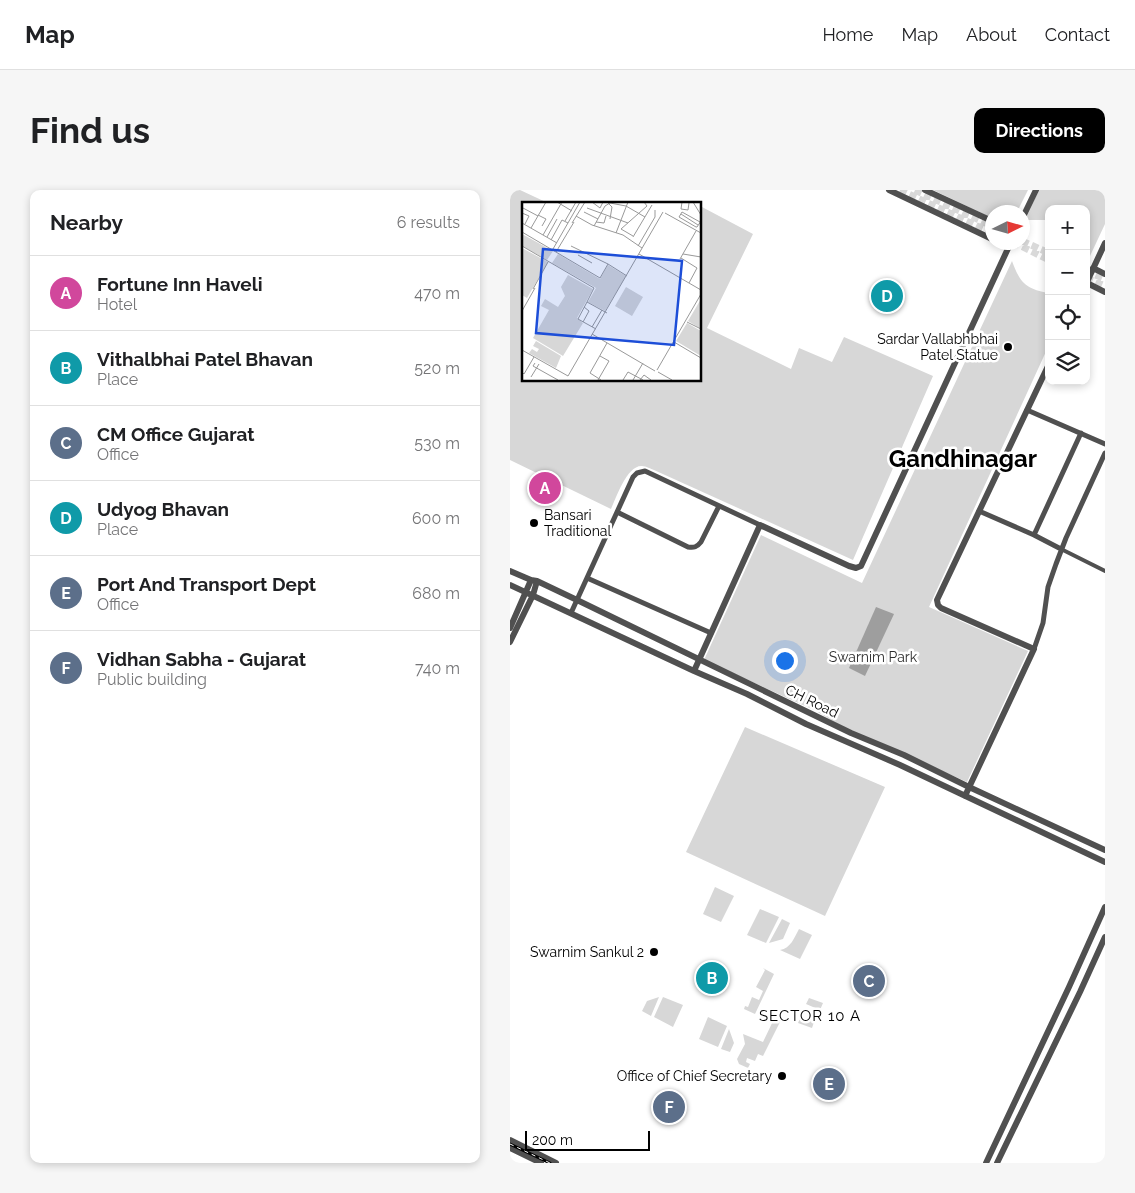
<!DOCTYPE html>
<meta charset="utf-8">
<style>
:root{--surface:#fff;--page:#f6f6f6;--text:#202124;--muted:#757577;--line:#e0e0e0;--accent:#000}
body{margin:0;font-family:Raleway,sans-serif;background:var(--page);color:var(--text)}
.controls{position:absolute;right:15px;top:15px;display:grid;overflow:hidden;border-radius:10px;box-shadow:0 2px 8px #0003}
.controls button{width:45px;height:45px;display:grid;place-items:center;padding:0;border:0;border-bottom:1px solid var(--line);background:var(--surface);color:var(--text);font:25px sans-serif}
.compass{position:absolute;left:475px;top:15px;width:45px;height:45px;border-radius:50%;background:var(--surface);box-shadow:0 2px 8px #0003;rotate:85deg}
.scale{position:absolute;left:15px;bottom:12px;width:125px;box-sizing:border-box;padding-left:5px;border:2px solid #000;border-top:0;font-size:14px;line-height:18px;white-space:nowrap;color:#000;-webkit-text-stroke:4px #fff;paint-order:stroke}
.you{position:absolute;left:274px;top:470px;width:18px;height:18px;margin:-12px;border:4px solid #fff;border-radius:50%;background:#1a73e8;box-shadow:0 0 0 8px #1a73e833}
.badge{display:grid;place-items:center;width:32px;height:32px;border-radius:50%;background:var(--accent);color:#fff;font-size:16px;font-weight:700}
.pin{position:absolute;translate:-50% -50%;border:2px solid #fff;box-shadow:0 1px 5px #0006}
.list{margin:0;padding:0;list-style:none}
h2{display:flex;justify-content:space-between;align-items:center;height:65px;margin:0;padding:0 20px;font-size:21px}
h2 small{font-size:16px;font-weight:400;color:var(--muted)}
.list li{display:grid;grid-template-columns:32px 1fr auto;gap:15px;align-items:center;box-sizing:border-box;height:75px;padding:0 20px;border-top:1px solid var(--line)}
.list b{display:block;font-size:19px;white-space:nowrap}
.list p{margin:0;font-size:16px;white-space:nowrap;color:var(--muted)}
.list em{font-size:16px;font-style:normal;color:var(--muted)}
.icon{flex:none;width:28px;height:28px;fill:none;stroke:currentColor;stroke-width:2;stroke-linecap:round;stroke-linejoin:round}
.map{position:relative;flex:none;width:595px;height:973px;overflow:hidden;border-radius:10px}
header{display:flex;align-items:center;gap:30px;box-sizing:border-box;height:70px;padding:0 25px;background:var(--surface);border-bottom:1px solid var(--line)}
header strong{font-size:24px}
nav{display:flex;gap:28px;margin-inline-start:auto;font-size:18px}
.intro{display:flex;align-items:center;justify-content:space-between;box-sizing:border-box;height:120px;padding:0 30px}
h1{margin:0;font-size:35px}
.button{padding:12px 22px;border-radius:10px;background:var(--accent);color:#fff;font-size:18px;font-weight:700}
main{display:flex;gap:30px;padding:0 30px}
aside{flex:1;background:var(--surface);border-radius:10px;box-shadow:0 2px 8px #0003}
.map>svg:first-child{display:block}
.green{fill:#d7d7d7}
.water{fill:#9e9e9e}
.lines{fill:none;stroke-linecap:round;stroke-linejoin:round}
.secondary-tunnel{stroke:#d9d9d9;stroke-width:7;stroke-dasharray:7 3.5;stroke-linecap:butt}
.pedestrian{stroke:#505050;stroke-width:4}
.minor{stroke:#505050;stroke-width:5}
.tertiary{stroke:#505050;stroke-width:6}
.rail-casing{stroke:#000;stroke-width:3}
.rail{stroke:#fff;stroke-width:1;stroke-dasharray:4;stroke-linecap:butt}
.poi-dot{fill:#000;stroke:#fff;stroke-width:2}
.labels{text-anchor:middle;dominant-baseline:central;stroke-width:5;stroke-linejoin:round;paint-order:stroke}
.poi-label{font-size:14px;fill:#000;stroke:#fff;text-anchor:end}
.park-label{font-size:14px;fill:#2e2e2e;stroke:#fff}
.street-label{font-size:14px;fill:#000;stroke:#fff}
.neighbourhood-label{font-size:15px;letter-spacing:1px;fill:#000;stroke:#fff}
.town-label{font-size:24px;font-weight:bold;fill:#000;stroke:#fff}
.inset-road{fill:none;stroke:#999;stroke-width:1}
.view{fill:#1d4ed8;fill-opacity:0.15;stroke:#1d4ed8;stroke-width:2.5}
.inset-edge{fill:none;stroke:#000;stroke-width:2.5}
</style>
<header>
<strong>Map</strong>
<nav><a>Home</a><a>Map</a><a>About</a><a>Contact</a></nav>
</header>
<div class="intro"><h1>Find us</h1><a class="button">Directions</a></div>
<main>
<aside>
<h2>Nearby<small>6 results</small></h2>
<ul class="list">
<li><span class="badge" style="background:#d1479c">A</span><div><b>Fortune Inn Haveli</b><p>Hotel</p></div><em>470 m</em></li>
<li><span class="badge" style="background:#0f9aa8">B</span><div><b>Vithalbhai Patel Bhavan</b><p>Place</p></div><em>520 m</em></li>
<li><span class="badge" style="background:#5c6f8a">C</span><div><b>CM Office Gujarat</b><p>Office</p></div><em>530 m</em></li>
<li><span class="badge" style="background:#0f9aa8">D</span><div><b>Udyog Bhavan</b><p>Place</p></div><em>600 m</em></li>
<li><span class="badge" style="background:#5c6f8a">E</span><div><b>Port And Transport Dept</b><p>Office</p></div><em>680 m</em></li>
<li><span class="badge" style="background:#5c6f8a">F</span><div><b>Vidhan Sabha - Gujarat</b><p>Public building</p></div><em>740 m</em></li>
</ul>
</aside>
<div class="map">
<svg width="595" height="973" viewBox="0 0 595 973">
<rect width="100%" height="100%" fill="#fff"/>
<path class="green" d="M0,0h10l30,14h-26v176h176v-166l2,-7 51,27 -46,94 84,41 8,-21 33,14 12,-25 89,39 -80,184 -199,-90c-3,-1 -8,-4 -12,-4 -15,-1 -26,32 -31,43l-101,-49z
M423,0h95l-11,22h-25v6z
M529,0h66v34l-15,32 -4,-4v-43h-37v11h-24z
M502,71c8,22 14,28 37,32v52l-120,262 99,44 -61,131 -124,-55 -27,-16 -112,-51 57,-125 101,48z
M235,537l140,60 -60,129 -139,-64z
M205,697l19,9 -13,26 -18,-8z
M250,719l19,8 -13,26 -19,-8z
M272,729l8,4 -7,16 -14,4z
M289,739l13,6 -12,24 -20,-9c11,-2 14,-12 19,-21z
M253,778l11,6 -19,40 -11,-5 1,-3 3,1 4,-10 7,3 4,-9 -7,-4 9,-17z
M149,807l-8,19 -9,-5 5,-10z
M153,807l20,8 -10,22 -19,-10z
M299,808l14,5 -3,7 -14,-6z
M291,826l13,6 -2,6 -14,-5z
M198,827l19,9 -9,21 -19,-8z
M264,829l6,3 -17,34 -5,-2 -3,7 -8,-3 -1,4 4,2 -2,4 -9,-4 -2,-5 8,-15 -2,-10 20,8z
M219,839l5,14 -4,9 -9,-3z"/>
<path class="water" d="M366,417l18,7 -29,62 -16,-8z"/>
<g class="lines">
<path class="secondary-tunnel" d="M390,0l92,43
M405,0l77,36
M512,51l27,12
M503,52l36,18
M576,81l19,8
M576,88l19,8"/>
<path class="pedestrian" d="M551,359l44,22"/>
<path class="minor" d="M517,220l78,34
M469,321l55,24 27,14
M107,322l71,35c6,1 9,0 13,-5l18,-36
M524,345l47,-102
M77,388l124,55
M61,423l62,-136 4,-4 8,-2 115,54
M524,459l9,-26 5,-36 8,-23 10,-26 39,-85"/>
<path class="tertiary" d="M379,0l103,49
M415,0l67,31
M512,29l14,-29
M490,52l9,5
M583,78l12,6
M577,93l18,9
M576,94l19,-41
M0,381l21,9 6,1 40,19 274,133 53,22 65,32 136,63
M0,395l184,86 53,23 59,30 94,41 205,97
M0,438l21,-48
M0,452l23,-47 4,-14
M184,481l66,-146 89,41 7,2 5,-2 150,-324
M455,606l69,-147 -93,-41 -3,-3 -1,-5 112,-236
M0,950l46,23
M0,958l31,15
M476,973l83,-176 36,-80
M487,973l83,-171 25,-55"/>
<defs>
<path id="rail" d="M0,954l40,19"/>
</defs>
<use href="#rail" class="rail-casing"/>
<use href="#rail" class="rail"/>
</g>
<g class="poi-dot">
<circle cx="498" cy="157" r="5"/>
<circle cx="24" cy="333" r="5"/>
<circle cx="144" cy="762" r="5"/>
<circle cx="272" cy="886" r="5"/>
</g>
<g class="labels">
<g class="poi-label">
<text x="488" y="149">Sardar Vallabhbhai<tspan x="488" dy="16">Patel Statue</tspan></text>
<text x="34" y="325" text-anchor="start">Bansari<tspan x="34" dy="16">Traditional</tspan></text>
<text x="134" y="762">Swarnim Sankul 2</text>
<text x="262" y="886">Office of Chief Secretary</text>
</g>
<g class="park-label">
<text x="363" y="467">Swarnim Park</text>
</g>
<g class="street-label">
<text transform="translate(302 511) rotate(26)">CH Road</text>
</g>
<g class="neighbourhood-label">
<text x="300" y="826">SECTOR 10 A</text>
</g>
<g class="town-label">
<text x="453" y="268">Gandhinagar</text>
</g>
</g>
<g transform="translate(12 12)">
<rect width="179" height="179" fill="#fff"/>
<path d="M0,32l31,17 -6,9 -25,-14zM0,46l26,14 -21,36 -5,-3zM36,52l42,25 8,-14 18,11 -21,35 -17,-9 8,-14 -44,-25zM46,73l25,14 -16,29 6,5 -20,33 -30,-18 16,-28 -8,-4 4,-7 13,8 7,-11 -4,-9zM104,85l17,10 -11,19 -17,-10zM179,97v30l-13,-8zM165,121l14,8v25l-25,-15zM14,139l25,15 -5,12 -27,-15 3,-4 5,3 2,-3 -6,-3z" fill="#d7d7d7"/>
<path class="inset-road" d="M35,0l15,9M70,0l8,6 3,-6M160,0l-1,7 7,1 1,-7M171,0l8,13M86,1l4,4 -2,12M1,6l15,8M65,6l41,15M62,10l14,7M0,11l7,3 -4,8M143,11l36,20M159,12l17,11M16,13l8,4 -4,7M54,14l16,9 31,10 19,13M43,19l11,-19M74,20l8,1 2,-7M178,20l-18,-10 -3,5 17,10h1l4,-6M0,21l35,20M50,21l13,-21M72,24l11,-20 5,-3 16,3 19,11M9,26l15,-26M0,30l78,46 8,-14 19,12M94,31l12,-31M21,33l19,-33M111,34l-12,-7 26,-23 -3,-4M25,35l10,-18M111,35l19,-32M29,38l11,-20 6,3M0,44l72,42 -7,14 20,11M49,44l37,18M116,44l17,-29v-7M31,47l27,-47M34,50l18,-30M117,52l62,36M161,52l18,3M56,53l14,8M159,56l16,10 -8,15M158,57l16,-28M11,87l15,-27M65,100l-9,17 18,10M0,109l13,-23M61,120l6,-11 -5,-4M165,120l14,7M70,125l10,-17M70,132l63,37M152,140l27,16M0,148l46,26M13,161l-2,3 25,14M135,168l44,-76M0,170l2,2 10,-17M136,170l14,8M46,174l95,-164M9,175l8,-13M76,178l11,-19 -9,-5M79,178l-11,-7 17,-30M101,178l5,-8 15,8M111,178l10,-17M118,178l4,-5 7,5"/>
<path class="view" d="M21,47l139,12 -8,84 -138,-12z"/>
<rect width="179" height="179" class="inset-edge"/>
</g>
</svg>
<div class="controls">
<button>+</button>
<button>−</button>
<button><svg class="icon" aria-label="locate" viewBox="0 0 24 24"><circle cx="12" cy="12" r="6"/><path d="M12 2v4M12 18v4M2 12h4M18 12h4"/></svg></button>
<button><svg class="icon" aria-label="layers" viewBox="0 0 24 24"><path d="M12 4l9 5-9 5-9-5zM3 14l9 5 9-5"/></svg></button>
</div>
<svg class="compass" viewBox="-18 -18 36 36"><path d="M0-13l5 13h-10z" fill="#e53935"/><path d="M0 13l5-13h-10z" fill="#757577"/></svg>
<div class="scale">200 m</div>
<div class="you"></div>
<div class="pin badge" style="left:35px;top:298px;background:#d1479c">A</div>
<div class="pin badge" style="left:202px;top:788px;background:#0f9aa8">B</div>
<div class="pin badge" style="left:359px;top:791px;background:#5c6f8a">C</div>
<div class="pin badge" style="left:377px;top:106px;background:#0f9aa8">D</div>
<div class="pin badge" style="left:319px;top:894px;background:#5c6f8a">E</div>
<div class="pin badge" style="left:159px;top:917px;background:#5c6f8a">F</div>
</div>
</main>
